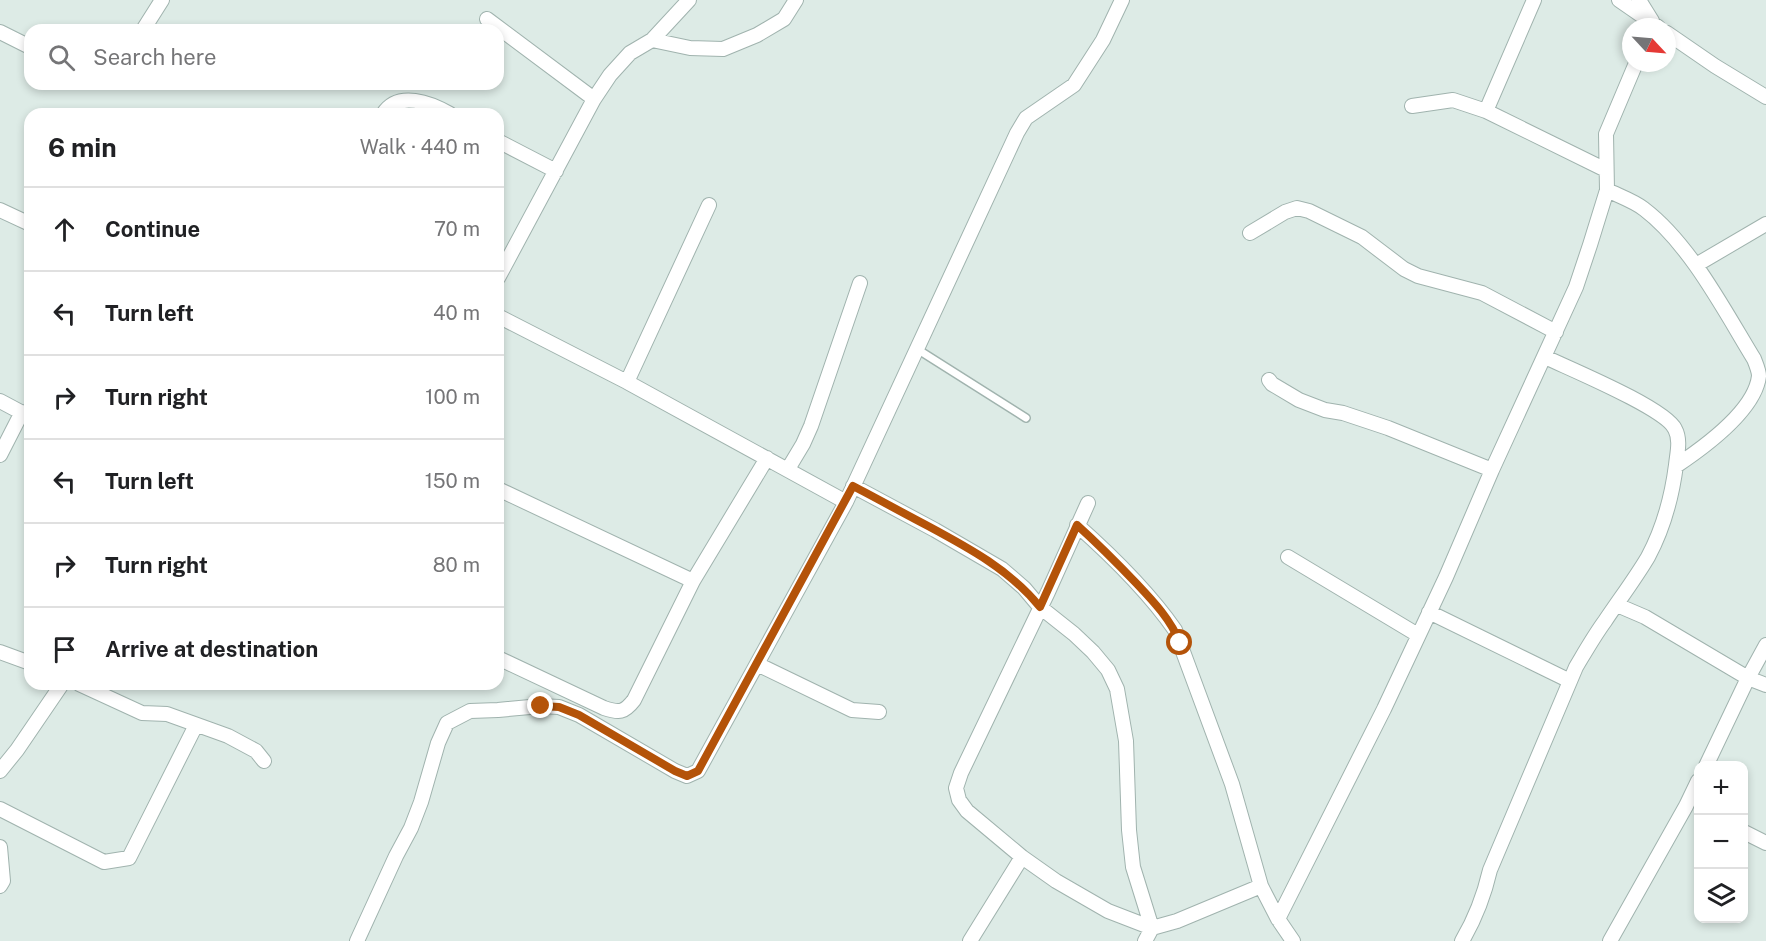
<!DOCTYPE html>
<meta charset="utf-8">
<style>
:root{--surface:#fff;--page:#f2f2f2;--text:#202124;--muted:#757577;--line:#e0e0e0}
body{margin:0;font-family:"Public Sans",sans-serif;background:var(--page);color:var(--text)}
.controls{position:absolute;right:18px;bottom:18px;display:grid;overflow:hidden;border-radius:12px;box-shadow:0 3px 9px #0003}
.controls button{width:54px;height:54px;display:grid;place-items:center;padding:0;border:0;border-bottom:2px solid var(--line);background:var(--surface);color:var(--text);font:30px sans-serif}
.compass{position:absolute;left:1622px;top:18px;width:54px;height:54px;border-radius:50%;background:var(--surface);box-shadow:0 3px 9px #0003;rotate:116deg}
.stop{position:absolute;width:18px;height:18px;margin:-14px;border:4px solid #b45309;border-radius:50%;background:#fff}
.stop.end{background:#b45309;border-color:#fff;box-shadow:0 2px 6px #0008}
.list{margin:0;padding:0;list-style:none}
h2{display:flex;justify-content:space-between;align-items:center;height:78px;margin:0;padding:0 24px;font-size:26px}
h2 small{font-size:20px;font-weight:400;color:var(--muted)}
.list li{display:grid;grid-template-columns:39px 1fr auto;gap:18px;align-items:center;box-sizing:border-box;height:84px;padding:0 24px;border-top:2px solid var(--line)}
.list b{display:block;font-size:22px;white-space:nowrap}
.list em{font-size:20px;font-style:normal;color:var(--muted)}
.icon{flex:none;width:33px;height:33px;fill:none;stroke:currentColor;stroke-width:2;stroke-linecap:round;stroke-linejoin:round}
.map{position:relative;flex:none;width:1766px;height:941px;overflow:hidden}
.search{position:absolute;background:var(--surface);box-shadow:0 3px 9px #0003;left:24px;top:24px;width:480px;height:66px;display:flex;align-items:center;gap:15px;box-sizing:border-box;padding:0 21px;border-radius:18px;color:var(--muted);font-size:22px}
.panel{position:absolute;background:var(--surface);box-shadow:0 3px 9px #0003;left:24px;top:108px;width:480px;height:582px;border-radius:18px}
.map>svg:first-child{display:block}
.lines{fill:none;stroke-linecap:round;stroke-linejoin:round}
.lane-casing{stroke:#a0b3ae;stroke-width:10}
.street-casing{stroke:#a0b3ae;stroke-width:16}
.lane{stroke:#fff;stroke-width:7}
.street{stroke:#fff;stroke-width:14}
.route{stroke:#b45309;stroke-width:8}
</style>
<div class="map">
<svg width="1766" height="941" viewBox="0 0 1766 941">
<rect width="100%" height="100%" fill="#ddebe6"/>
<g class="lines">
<defs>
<path id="lane" d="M917,349l109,69"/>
<path id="street" d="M1619,0l39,27
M1639,0l13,21
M487,19l107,80
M143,30l19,-30
M0,32l30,15
M1667,33l48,33 51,31
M652,40l38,8 33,1 34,-14 27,-16 12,-19
M1412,106l41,-6 33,11 120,59
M1486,111l48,-111
M383,114c15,-24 48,-11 67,0
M498,141l58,30
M1607,190c12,6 27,11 37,19 46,35 80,101 110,150 2,5 5,12 5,17 -4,35 -56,72 -83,90
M0,210l30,14
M1250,233l35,-21 12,-4 12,3 53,26 42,32 14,7 64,17 74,39
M1696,265l70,-41
M498,278l96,-179 16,-24 20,-22 22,-13 37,-40
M498,316l129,66 219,120
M1269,380l3,4 27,16 26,10 18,3 45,15 104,42
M627,382l82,-177
M0,401l30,16
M0,455l22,-43
M788,469l15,-25 8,-18 49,-143
M853,486l82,44 67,39 22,19 16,19 34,27 19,18 15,18 9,19 9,52 3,89 4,37 19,61 -7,13
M498,489l195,92
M1088,503l-40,89 -87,181 -5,15 3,12 8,11 55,46 34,24 52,30 44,17 25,-7 84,-35
M1077,525c36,32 71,66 98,105l57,154 29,102 17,33 15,22
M1288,557l130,78
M1617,605l28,12 103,61 18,7
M1429,612l141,69
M0,652l30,11
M498,658l106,50c15,5 20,5 30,-8l59,-119 74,-123
M757,664l95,46 27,2
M79,684l63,29 25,1 61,22 28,15 8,10
M1706,766l42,-88 18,-33
M0,771l17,-21 45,-66
M0,809l104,53 25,-4 67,-133
M1744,832l22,11
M0,847l3,34 -3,5
M1278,919l106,-210 62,-132 46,-107 84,-183 14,-42 17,-55 -1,-56 30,-71
M357,941l39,-85 15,-28 10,-26 17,-59 9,-20 23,-12 28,-1 43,-4 18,1 20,8 96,56 12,5 11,-5 148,-269 171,-369 9,-15 48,-33 29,-45 19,-40
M970,941l52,-84
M1462,941c13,-22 22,-45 28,-71l86,-203c9,-15 18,-31 29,-46 14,-21 30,-42 43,-64 15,-28 24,-61 28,-92 1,-11 5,-25 -1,-36 -10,-21 -105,-60 -130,-72
M1610,941l76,-135 12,-25"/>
</defs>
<use href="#lane" class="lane-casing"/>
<use href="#street" class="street-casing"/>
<use href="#lane" class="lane"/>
<use href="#street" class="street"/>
</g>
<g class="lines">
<path class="route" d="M541,706l18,1 20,8 96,56 12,5 11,-5 155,-285c25,13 50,27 75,40 41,22 82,44 112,81l37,-82c21,19 40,38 60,59 17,18 34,36 43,59"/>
</g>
</svg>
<div class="controls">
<button>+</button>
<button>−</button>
<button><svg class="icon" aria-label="layers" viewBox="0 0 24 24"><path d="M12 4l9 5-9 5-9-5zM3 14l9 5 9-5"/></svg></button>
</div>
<svg class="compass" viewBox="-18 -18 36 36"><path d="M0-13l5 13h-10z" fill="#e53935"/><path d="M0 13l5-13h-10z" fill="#757577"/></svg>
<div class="stop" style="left:1180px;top:643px"></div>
<div class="stop end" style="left:541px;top:706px"></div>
<div class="search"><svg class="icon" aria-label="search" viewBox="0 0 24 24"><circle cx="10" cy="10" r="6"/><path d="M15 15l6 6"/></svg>Search here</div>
<section class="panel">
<h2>6 min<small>Walk · 440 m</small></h2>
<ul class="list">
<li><svg class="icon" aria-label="ahead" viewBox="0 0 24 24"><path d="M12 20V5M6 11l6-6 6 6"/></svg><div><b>Continue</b></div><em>70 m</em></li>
<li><svg class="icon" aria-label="left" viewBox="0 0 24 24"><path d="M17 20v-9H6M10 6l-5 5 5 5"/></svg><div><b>Turn left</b></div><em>40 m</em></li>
<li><svg class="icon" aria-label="right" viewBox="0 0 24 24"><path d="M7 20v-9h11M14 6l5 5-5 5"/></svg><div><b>Turn right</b></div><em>100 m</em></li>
<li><svg class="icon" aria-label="left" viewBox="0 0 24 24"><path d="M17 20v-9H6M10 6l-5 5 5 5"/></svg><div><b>Turn left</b></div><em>150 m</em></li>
<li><svg class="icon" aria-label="right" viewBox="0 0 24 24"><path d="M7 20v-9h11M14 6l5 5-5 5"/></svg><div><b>Turn right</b></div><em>80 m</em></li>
<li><svg class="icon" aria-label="arrive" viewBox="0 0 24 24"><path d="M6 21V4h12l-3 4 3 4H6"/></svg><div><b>Arrive at destination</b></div></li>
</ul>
</section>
</div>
